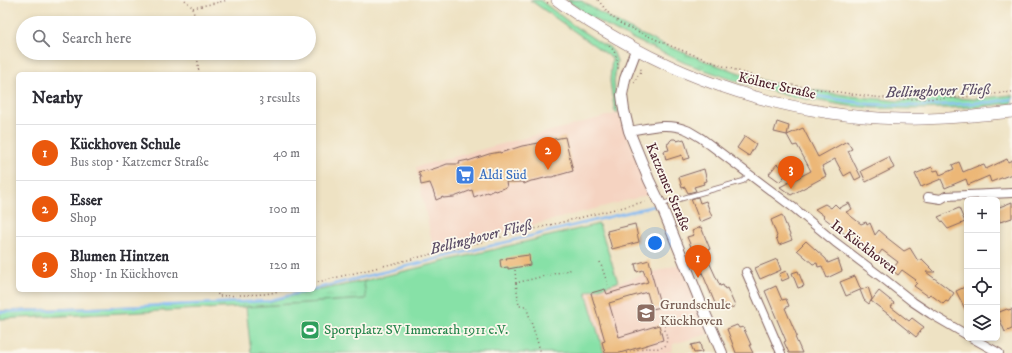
<!DOCTYPE html>
<meta charset="utf-8">
<style>
:root{--surface:#fff;--page:#f7f7f7;--text:#2b2b33;--muted:#7c7c81;--line:#e1e1e2;--accent:#ea580c}
body{margin:0;font-family:"IM FELL DW Pica",serif;background:var(--page);color:var(--text)}
.controls{position:absolute;right:12px;bottom:12px;display:grid;overflow:hidden;border-radius:6px;box-shadow:0 2px 6px #0003}
.controls button{width:36px;height:36px;display:grid;place-items:center;padding:0;border:0;border-bottom:1px solid var(--line);background:var(--surface);color:var(--text);font:20px sans-serif}
.you{position:absolute;left:655px;top:243px;width:14px;height:14px;margin:-10px;border:3px solid #fff;border-radius:50%;background:#1a73e8;box-shadow:0 0 0 6px #1a73e833}
.badge{display:grid;place-items:center;width:26px;height:26px;border-radius:50%;background:var(--accent);color:#fff;font-size:13px;font-weight:700}
.pin{position:absolute;translate:-50% -33px;filter:drop-shadow(0 1px 2px #0008)}
.pin::after{content:'';position:absolute;top:21px;width:14px;height:12px;background:inherit;clip-path:polygon(0 0,100% 0,50% 100%)}
.list{margin:0;padding:0;list-style:none}
h2{display:flex;justify-content:space-between;align-items:center;height:52px;margin:0;padding:0 16px;font-size:17px}
h2 small{font-size:13px;font-weight:400;color:var(--muted)}
.list li{display:grid;grid-template-columns:26px 1fr auto;gap:12px;align-items:center;box-sizing:border-box;height:56px;padding:0 16px;border-top:1px solid var(--line)}
.list b{display:block;font-size:15px;white-space:nowrap}
.list p{margin:0;font-size:13px;white-space:nowrap;color:var(--muted)}
.list em{font-size:13px;font-style:normal;color:var(--muted)}
.icon{flex:none;width:22px;height:22px;fill:none;stroke:currentColor;stroke-width:2;stroke-linecap:round;stroke-linejoin:round}
.map{position:relative;flex:none;width:1012px;height:353px;overflow:hidden}
.search{position:absolute;background:var(--surface);box-shadow:0 2px 6px #0003;left:16px;top:16px;width:300px;height:44px;display:flex;align-items:center;gap:10px;box-sizing:border-box;padding:0 14px;border-radius:22px;color:var(--muted);font-size:15px}
.panel{position:absolute;background:var(--surface);box-shadow:0 2px 6px #0003;left:16px;top:72px;width:300px;height:220px;border-radius:6px}
.map>svg:first-child{display:block}
.built{fill:#f5d3c1}
.grass{fill:url(#grass-tufts);stroke:#688069}
.garden{fill:#87e1a7;stroke:#688069}
.lines{fill:none;stroke-linecap:round;stroke-linejoin:round}
.stream{stroke:#85bbf4;stroke-width:2.5}
.building{fill:#ecb777}
.service-casing{stroke:#836360;stroke-width:5.5}
.minor-casing{stroke:#836360;stroke-width:10}
.tertiary-casing{stroke:#836360;stroke-width:12}
.secondary-casing{stroke:#836360;stroke-width:12}
.path{stroke:#836360;stroke-width:1.5;stroke-dasharray:1 3;stroke-linecap:butt}
.service{stroke:#fff;stroke-width:4}
.minor{stroke:#fff;stroke-width:8}
.tertiary{stroke:#fff;stroke-width:10}
.secondary{stroke:#fff;stroke-width:11}
.labels{text-anchor:middle;dominant-baseline:central;stroke-width:3.5;stroke-linejoin:round;paint-order:stroke}
.street-label{font-size:14px;fill:#4a1f2b;stroke:#fbf7ec}
.shop-label{font-size:14px;fill:#366cbe;stroke:#fbf7ec;text-anchor:start}
.education-label{font-size:14px;fill:#785e54;stroke:#fbf7ec;text-anchor:start}
.leisure-label{font-size:14px;fill:#27864d;stroke:#fbf7ec;text-anchor:start}
.water-label{font-size:15px;font-style:italic;fill:#5c4e67;stroke:#fbf7ec}
</style>
<div class="map">
<svg width="1012" height="353" viewBox="0 0 1012 353">
<defs>
<pattern id="grass-tufts" width="24" height="20" patternUnits="userSpaceOnUse"><rect width="24" height="20" fill="#87e1a7"/><path d="M3 7l-1-3M5 7V3M7 7l1-3M15 17l-1-3M17 17v-4M19 17l1-3" fill="none" stroke="#76c190"/></pattern>
</defs>
<rect width="100%" height="100%" fill="#fbf7ec"/>
<filter id="ink" filterUnits="userSpaceOnUse"><feTurbulence type="fractalNoise" baseFrequency=".025" numOctaves="2"/><feDisplacementMap in="SourceGraphic" scale="8" xChannelSelector="R" yChannelSelector="G"/><feConvolveMatrix kernelMatrix="1 2 1 2 8 2 1 2 1" color-interpolation-filters="sRGB"/></filter>
<filter id="wash" filterUnits="userSpaceOnUse"><feTurbulence type="fractalNoise" baseFrequency=".012" numOctaves="4" result="noise"/><feDisplacementMap in="SourceGraphic" scale="16" xChannelSelector="R" yChannelSelector="G"/><feGaussianBlur stdDeviation="0.9" result="paint"/><feColorMatrix in="noise" values="0 0 0 0 0 0 0 0 0 0 0 0 0 0 0 0 0 1.4 0 .05"/><feComposite in="paint" operator="in"/></filter>
<g filter="url(#wash)">
<rect width="100%" height="100%" fill="#eee2c3"/>
<path class="built" d="M618,113l33,81 -217,57 -18,-84z
M680,264l28,70 -35,10 -1,7 -7,2h-61l-18,-61z"/>
<path class="grass" d="M530,0h10l33,25 29,19 7,3 5,6 3,8 -3,21 1,9 3,22 -3,-1 -3,-17 -2,-14 2,-23z
M567,0h13l11,7 23,14 45,22 54,21 30,10 32,10 76,12 48,5 42,-4 33,2 38,-4v8l-34,4 -61,2 -44,-1 -24,-2 -60,-10 -50,-14 -54,-19 -69,-32 -29,-16z
M364,281l3,18 -121,8 -23,1 -223,11v-8l76,-3 196,-7 18,-5z"/>
<path class="garden" d="M599,224l19,58 -32,10 18,61h-353l-5,-46 120,-8 -2,-18z"/>
<g class="lines">
<path class="stream" d="M817,96l51,8 51,2 73,-4 20,-3
M314,289l340,-83
M0,312l267,-11 44,-11"/>
</g>
<g id="blocks">
<path class="building" d="M777,122l12,4 -2,9 -13,-3z
M803,128l15,29 29,-16 5,8 -4,2 13,26 -6,3 -4,-8 -7,4 -9,-17 -13,7 4,10 -35,19 -11,-8 31,-16 -14,-26 -4,1 -6,-11z
M745,136l11,8 -7,12 -12,-8z
M565,137l8,34 -21,6h-4l-11,3 -6,1 -7,3 -1,-2h-17l1,5 -12,4 -1,-1 -6,3 -1,-1 -13,5 -2,-7 -18,7 -11,1v-1l-7,3 -2,-7 -4,-10 -9,2 -1,-7h1l-3,-6 9,-2v1l15,-5 5,-2h13l-1,-2 9,-2v1l21,-7 11,-2v1l22,-7 17,-3 6,-3h4z
M672,139h3l2,2 7,-2 6,19 -7,2 -1,-5 -16,5 -2,-9 5,-1 -2,-6 2,-1 1,-2z
M889,157l5,11 -28,14 -5,-11z
M1007,159l1,3 4,-2v14l-21,8 -2,-6 -21,9 -2,-6 -21,9 -4,-9 -20,8 -6,-13 17,-7 2,4 4,-1 2,5 14,-6 -2,-4 7,-3 4,10 17,-7 1,1 3,-1 2,4z
M777,164l10,9 -7,9 -11,-8z
M704,169l3,12 -4,1 1,2 -10,3 2,4 -8,2 -3,-6 -3,1 -3,-11z
M698,197l2,6 6,-2 6,16 -12,5 -9,-23z
M1012,202v16l-12,4 -3,-8v-6z
M849,203l3,6 -6,3 6,5 9,7 5,-2 1,3 3,-2 5,12 4,-5 8,7h-1l18,14 6,-3 8,13 4,-2 13,13h-9l28,21 -6,9 -2,-1 -3,3 -13,-10 -2,2 -14,-10 3,-3 -2,-2 1,-1 -14,-10 -4,5 -6,-5 6,-8 -16,-12 -6,8 -53,-41 1,-1 -9,-7 10,-5 6,4 4,-4 4,4z
M959,208l6,14 -17,7 -10,-12z
M782,215l10,25 -13,5 -3,-8 1,-1 -6,-16z
M635,224l4,18 -27,7 -5,-18z
M701,227l9,22 -6,2 16,35 3,-1 2,4 2,-1 8,18 -7,4 -3,-6 -8,4 -30,-71 7,-2 -2,-4z
M806,241l20,18 2,4 10,-4 4,12 -15,7 -5,-12 -4,1 -1,-4 -4,1 -16,-14z
M529,255l1,10 -22,4v-2l-7,1 -1,-8 7,-1 -1,-1z
M777,259l4,11 -21,9 -5,-11z
M649,260l3,11 -1,1 10,35 -9,2 -5,-17 -38,11 10,34 40,-12 4,15 -43,13h-15l-3,-11 3,-1 -14,-48 14,-4 2,5 41,-12 -5,-12 -6,2 -2,-8z
M786,271l3,7 -7,3 -3,-7z
M798,271l6,15 -6,2 -6,-15z
M855,276l6,14 7,-3 4,12 -3,5 -5,-4 -4,-10 -14,6 -6,-14z
M776,286l6,14 4,-1 3,7 -4,2 12,28 -2,1 7,16h-13l-5,-11 2,-1 -21,-50z
M967,286v27l-11,-22z
M879,291l15,12 -3,4 18,14 3,-3 12,9 -8,10 -21,-17h1l-25,-19z
M1007,309l1,1 4,-1v20l-7,3 -8,-19z
M737,325l2,3 4,-1 8,18h-2l4,8h-17l-9,-24z
M700,343l2,9 -8,1 -3,-8z"/>
</g>
</g>
<g filter="url(#ink)">
<use href="#blocks" fill-opacity="0" stroke="#836360" stroke-width="1"/>
<g class="lines">
<defs>
<path id="service" d="M662,204l81,-23 6,-6"/>
<path id="minor" d="M629,131c19,-3 39,-9 58,-1 5,2 10,6 14,8l93,70 41,34 49,37 29,23 18,12 36,21
M928,197l13,2 5,-3 66,-3
M746,272l35,81
M972,338l27,15"/>
<path id="tertiary" d="M636,50l-11,29 -3,16 2,15 5,21 20,49 12,25 41,101 20,47"/>
<path id="secondary" d="M557,0c19,15 40,27 61,39 86,50 183,77 282,80 38,1 75,-3 112,-7"/>
</defs>
<use href="#service" class="service-casing"/>
<use href="#minor" class="minor-casing"/>
<use href="#tertiary" class="tertiary-casing"/>
<use href="#secondary" class="secondary-casing"/>
<path class="path" d="M185,0l8,8 2,15
M544,0l5,4
M598,0l12,15 11,9 50,22 49,19 52,17 93,14 30,3 62,-1 55,-6
M193,8l35,-8
M609,46c8,6 9,16 9,25
M197,53l2,21
M634,83l3,-6 5,-7 -4,-2
M600,262l8,23
M515,270l1,13 57,-14
M314,283l334,-82
M516,283l3,23h7l15,47
M217,290l1,6 48,-2 17,-4
M626,353c7,-2 14,-5 21,-5 7,0 13,2 19,-3l1,-8 -6,-21"/>
<use href="#service" class="service"/>
<use href="#minor" class="minor"/>
<use href="#tertiary" class="tertiary"/>
<use href="#secondary" class="secondary"/>
</g>
</g>
<defs>
<symbol id="supermarket-square" viewBox="-11 -11 22 22"><rect x="-9" y="-9" width="18" height="18" rx="4" fill="#3f7fe0" stroke="#fbf7ec"/><path d="M-6-5.5h2.5l.6 2H6L4.5 2H-2.5L-4.4-4H-6ZM-1.5 3.2a1.3 1.3 0 1 0 .1 0ZM3 3.2a1.3 1.3 0 1 0 .1 0Z" fill="#fff"/></symbol>
<symbol id="school-square" viewBox="-11 -11 22 22"><rect x="-9" y="-9" width="18" height="18" rx="4" fill="#8d6e63" stroke="#fbf7ec"/><path d="M0-5L7-2L0 1L-7-2ZM-4 1L0 2.5L4 1V4Q0 6-4 4Z" fill="#fff"/></symbol>
<symbol id="stadium-square" viewBox="-11 -11 22 22"><rect x="-9" y="-9" width="18" height="18" rx="4" fill="#2e9e5b" stroke="#fbf7ec"/><path d="M0-5a6.5 5 0 1 0 0 10a6.5 5 0 1 0 0-10ZM-3.5-1.8h7v3.6h-7Z" fill="#fff"/></symbol>
</defs>
<g fill-rule="evenodd">
<use href="#supermarket-square" x="454" y="164" width="22" height="22"/>
<use href="#school-square" x="635" y="302" width="22" height="22"/>
<use href="#stadium-square" x="299" y="319" width="22" height="22"/>
</g>
<g class="labels">
<g class="street-label">
<text transform="translate(777 86) rotate(13)">Kölner Straße</text>
<text transform="translate(668 187) rotate(67)">Katzemer Straße</text>
<text transform="translate(864 247) rotate(37)">In Kückhoven</text>
</g>
<g class="shop-label">
<text x="479" y="175">Aldi Süd</text>
</g>
<g class="education-label">
<text x="660" y="305">Grundschule<tspan x="660" dy="16">Kückhoven</tspan></text>
</g>
<g class="leisure-label">
<text x="324" y="330">Sportplatz SV Immerath 1911 e.V.</text>
</g>
<g class="water-label">
<text transform="translate(938 91) rotate(-2)">Bellinghover Fließ</text>
<text transform="translate(481 237) rotate(-14)">Bellinghover Fließ</text>
</g>
</g>
</svg>
<div class="controls">
<button>+</button>
<button>−</button>
<button><svg class="icon" aria-label="locate" viewBox="0 0 24 24"><circle cx="12" cy="12" r="6"/><path d="M12 2v4M12 18v4M2 12h4M18 12h4"/></svg></button>
<button><svg class="icon" aria-label="layers" viewBox="0 0 24 24"><path d="M12 4l9 5-9 5-9-5zM3 14l9 5 9-5"/></svg></button>
</div>
<div class="you"></div>
<div class="pin badge" style="left:698px;top:278px">1</div>
<div class="pin badge" style="left:548px;top:170px">2</div>
<div class="pin badge" style="left:791px;top:189px">3</div>
<div class="search"><svg class="icon" aria-label="search" viewBox="0 0 24 24"><circle cx="10" cy="10" r="6"/><path d="M15 15l6 6"/></svg>Search here</div>
<section class="panel">
<h2>Nearby<small>3 results</small></h2>
<ul class="list">
<li><span class="badge">1</span><div><b>Kückhoven Schule</b><p>Bus stop · Katzemer Straße</p></div><em>40 m</em></li>
<li><span class="badge">2</span><div><b>Esser</b><p>Shop</p></div><em>100 m</em></li>
<li><span class="badge">3</span><div><b>Blumen Hintzen</b><p>Shop · In Kückhoven</p></div><em>120 m</em></li>
</ul>
</section>
</div>
